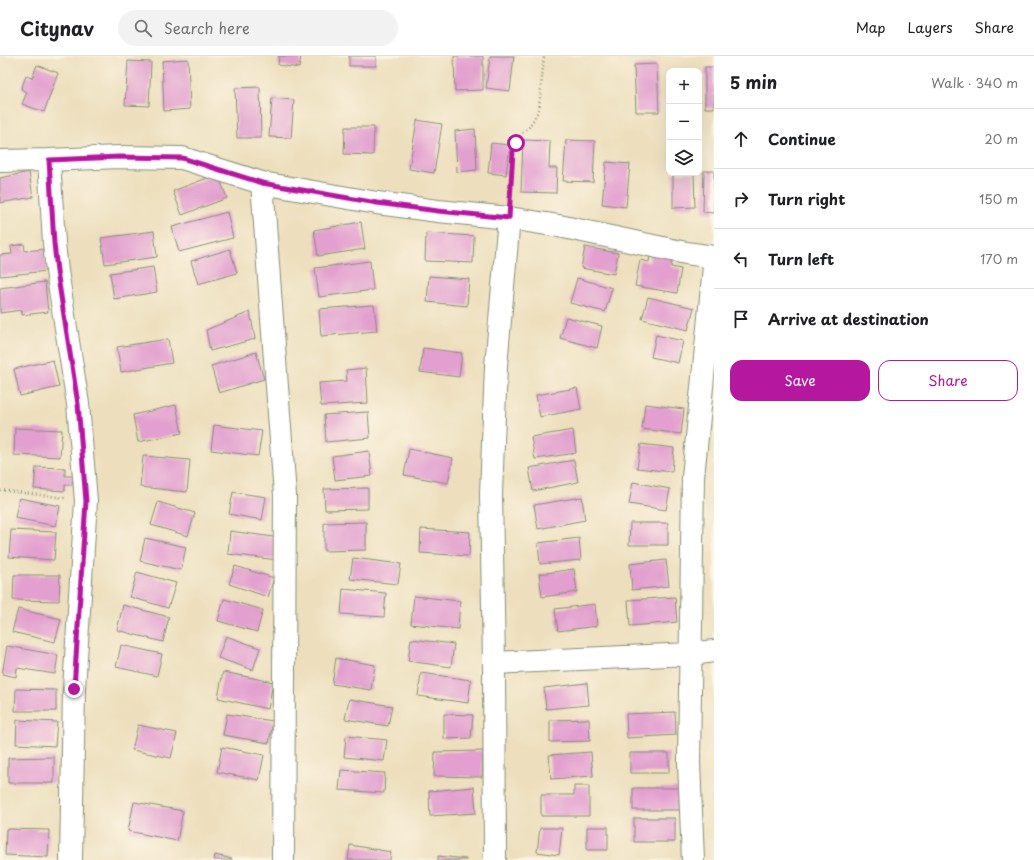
<!DOCTYPE html>
<meta charset="utf-8">
<style>
:root{--surface:#fff;--page:#f2f2f2;--text:#202124;--muted:#757577;--line:#e0e0e0;--accent:#b5179e}
body{margin:0;font-family:"Playpen Sans",sans-serif;background:var(--page);color:var(--text)}
.controls{position:absolute;right:12px;top:12px;display:grid;overflow:hidden;border-radius:8px;box-shadow:0 4px 16px #0002}
.controls button{width:36px;height:36px;display:grid;place-items:center;padding:0;border:0;border-bottom:1px solid var(--line);background:var(--surface);color:var(--text);font:20px sans-serif}
.stop{position:absolute;width:12px;height:12px;margin:-9px;border:3px solid #b5179e;border-radius:50%;background:#fff}
.stop.end{background:#b5179e;border-color:#fff;box-shadow:0 1px 4px #0008}
.list{margin:0;padding:0;list-style:none}
h2{display:flex;justify-content:space-between;align-items:center;height:52px;margin:0;padding:0 16px;font-size:17px}
h2 small{font-size:13px;font-weight:400;color:var(--muted)}
.list li{display:grid;grid-template-columns:26px 1fr auto;gap:12px;align-items:center;box-sizing:border-box;height:60px;padding:0 16px;border-top:1px solid var(--line)}
.list b{display:block;font-size:15px;white-space:nowrap}
.list em{font-size:13px;font-style:normal;color:var(--muted)}
.actions{display:flex;gap:8px;padding:12px 16px}
.actions a{flex:1;padding:9px 0;border:1px solid var(--accent);border-radius:12px;text-align:center;font-size:14px;color:var(--accent)}
.actions .main{background:var(--accent);color:#fff}
.icon{flex:none;width:22px;height:22px;fill:none;stroke:currentColor;stroke-width:2;stroke-linecap:round;stroke-linejoin:round}
.map{position:relative;flex:none;width:714px;height:804px;overflow:hidden}
header{display:flex;align-items:center;gap:24px;box-sizing:border-box;height:56px;padding:0 20px;background:var(--surface);border-bottom:1px solid var(--line)}
header strong{font-size:19px}
nav{display:flex;gap:22px;margin-inline-start:auto;font-size:14px}
.search{width:280px;height:36px;background:var(--page);display:flex;align-items:center;gap:10px;box-sizing:border-box;padding:0 14px;border-radius:22px;color:var(--muted);font-size:15px}
main{display:flex}
aside{flex:1;background:var(--surface)}
.map>svg:first-child{display:block}
.building{fill:#e29fcf}
.lines{fill:none;stroke-linecap:round;stroke-linejoin:round}
.minor-casing{stroke:#868e78;stroke-width:24}
.path{stroke:#868e78;stroke-width:2.5;stroke-dasharray:1 3;stroke-linecap:butt}
.minor{stroke:#fff;stroke-width:22}
.route{stroke:#b5179e;stroke-width:5}
</style>
<header>
<strong>Citynav</strong>
<div class="search"><svg class="icon" aria-label="search" viewBox="0 0 24 24"><circle cx="10" cy="10" r="6"/><path d="M15 15l6 6"/></svg>Search here</div>
<nav><a>Map</a><a>Layers</a><a>Share</a></nav>
</header>
<main>
<div class="map">
<svg width="714" height="804" viewBox="0 0 714 804">
<rect width="100%" height="100%" fill="#fcf5e5"/>
<filter id="ink" filterUnits="userSpaceOnUse"><feTurbulence type="fractalNoise" baseFrequency=".025" numOctaves="2"/><feDisplacementMap in="SourceGraphic" scale="8" xChannelSelector="R" yChannelSelector="G"/><feConvolveMatrix kernelMatrix="1 2 1 2 8 2 1 2 1" color-interpolation-filters="sRGB"/></filter>
<filter id="wash" filterUnits="userSpaceOnUse"><feTurbulence type="fractalNoise" baseFrequency=".012" numOctaves="4" result="noise"/><feDisplacementMap in="SourceGraphic" scale="16" xChannelSelector="R" yChannelSelector="G"/><feGaussianBlur stdDeviation="0.9" result="paint"/><feColorMatrix in="noise" values="0 0 0 0 0 0 0 0 0 0 0 0 0 0 0 0 0 1.4 0 .05"/><feComposite in="paint" operator="in"/></filter>
<g filter="url(#wash)">
<rect width="100%" height="100%" fill="#eddfbd"/>
<g id="blocks">
<path class="building" d="M279,0h22l-2,12 -21,-3z
M349,0h27v10h-27z
M454,0h29v34l-28,1z
M490,0h24l-4,35 -24,-3z
M188,3l2,50 -26,2 -2,-50z
M128,5l23,1 -2,44 -24,-1z
M657,8l2,48h-23l-2,-47z
M37,9l21,8 -14,39 -22,-8 5,-12 -6,-3 5,-13 6,2z
M705,11h9v41h-9z
M260,31l1,51h-24l-2,-50z
M272,42l22,2 -3,38 -22,-1z
M417,64l25,4 -8,49 -25,-4z
M345,71h29l-1,28 -29,-1z
M475,73l2,41 -20,2 -2,-41z
M523,84l27,1 -1,27h8l-1,25 -35,-1z
M566,84l29,1 -2,41 -30,-1z
M491,87l19,2 -4,30 -18,-2z
M606,106l24,2 -4,43 -24,-3z
M704,115h10v42l-11,-1z
M29,116l4,25 -33,6v-25z
M673,117h21l1,34 -22,1z
M218,118l9,24 -45,17 -9,-24z
M227,156l6,26 -54,14 -7,-25z
M361,166l4,27 -47,7 -4,-26z
M154,175l3,26 -52,7 -4,-26z
M426,177l48,3 -1,27 -48,-2z
M24,188l1,7 19,-2 3,22 -47,5v-21l12,-1 -1,-8z
M585,191l33,6 -4,21 -33,-6z
M230,193l7,24 -39,11 -7,-23z
M651,195l22,3 -2,13 10,2 -4,24 -42,-7 5,-26 9,2z
M370,205l3,29 -54,7 -4,-29z
M153,211l4,25 -43,7 -4,-26z
M429,220l40,3 -2,27 -40,-4z
M577,222l35,10 -7,24 -35,-9z
M45,226l3,30 -26,3v-5l-22,3v-25z
M648,241l46,11 -6,22 -46,-11z
M374,249l3,26 -56,5 -2,-27z
M250,256l5,27 -45,12 -4,-21z
M566,261l36,9 -5,22 -37,-10z
M656,279l27,6 -5,22 -27,-6z
M168,283l4,24 -51,9 -4,-25z
M423,292l39,5 -3,24 -39,-5z
M256,296l8,27 -45,14 -8,-27z
M53,304l6,27 -39,9 -6,-27z
M366,312l2,35 -47,3 -2,-23 28,-2 -1,-11z
M577,332l4,21 -41,8 -4,-22z
M645,348l39,5 -3,25 -39,-5z
M176,349l6,28 -44,9 -5,-27z
M368,356l2,26 -44,4 -2,-27z
M214,369l48,6 -4,25 -47,-6z
M15,372l47,2 -2,27 -46,-2z
M573,374l3,23 -41,6 -4,-22z
M641,388l33,4 -2,24 -35,-4z
M409,393l44,9 -5,25 -44,-8z
M369,395l3,25 -37,4 -3,-24z
M143,400l47,4 -3,32 -47,-5z
M574,404l4,22 -45,9 -4,-23z
M36,411l29,1v8h8l-1,9h-7v6l-31,-2z
M633,426l37,7 -4,21 -37,-6z
M368,432v21l-43,1 -1,-21z
M233,436l33,5 -4,23 -33,-6z
M582,441l3,23 -47,9 -4,-24z
M19,442l41,8 -4,20 -41,-8z
M158,446l37,11 -7,23 -37,-11z
M366,466v28l-42,1v-28z
M630,467h38v22h-39z
M421,473l49,3 -1,24 -49,-3z
M11,474l45,2 -2,28 -45,-3z
M230,475l51,7 -3,22 -50,-6z
M145,482l41,9 -5,23 -41,-9z
M579,482l2,22 -41,4 -2,-21z
M353,502l48,6 -3,20 -48,-5z
M666,504l3,26 -37,4 -2,-26z
M235,510l39,12 -6,19 -39,-13z
M574,513l3,23 -35,5 -3,-23z
M137,516l39,11 -8,25 -38,-11z
M14,519h46l-1,26 -46,-1z
M343,533l43,4 -2,24 -43,-3z
M414,540l46,5 -2,28 -47,-5z
M675,541l2,25 -47,4 -2,-26z
M224,543l39,11 -6,22 -39,-11z
M595,548l2,22 -39,5 -3,-22z
M123,549l46,12 -6,25 -46,-12z
M18,553l43,10 -6,23 -43,-10z
M226,580l34,12 -7,22 -35,-12z
M411,583l43,5 -3,23 -43,-6z
M121,589l41,9 -5,22 -41,-9z
M7,590l51,9 -3,19 -38,-6 -1,9 -14,-3z
M336,602l39,7 -4,25 -39,-6z
M223,616l50,10 -5,27 -50,-11z
M421,617l50,7 -3,23 -50,-7z
M587,627l2,22 -43,4 -2,-21z
M16,633l40,1v21h-41z
M349,643l43,7 -4,20 -43,-7z
M675,656l1,23 -49,3 -1,-24z
M227,658l46,7 -4,22 -46,-8z
M444,658l29,1 -2,23 -27,1z
M589,663l1,22 -40,1v-22z
M17,664l40,2 -2,24 -39,-2z
M138,669l39,8 -6,25 -39,-8z
M346,680l41,4 -3,21 -40,-4z
M222,691l42,8 -5,25 -42,-8z
M483,695l-1,26 -48,-1 1,-24z
M591,696l2,24 -42,3 -2,-24z
M630,697h39v20h-39z
M54,701v26h-46v-25z
M341,714l44,3 -1,20 -45,-3z
M574,730h15v30h-48v-21h33z
M474,731l2,26 -46,3 -1,-25z
M633,732h50v22h-50z
M134,746l49,9 -6,30 -49,-10z
M634,762h41v24h-41z
M587,771h21v23h-21z
M540,772h22l-3,27 -22,-3z
M6,773l43,1 -1,27 -43,-2z
M350,789l41,7 -1,8h-42z
M215,799l17,4v1h-18z
M438,800l28,3v1h-28z"/>
</g>
</g>
<g filter="url(#ink)">
<use href="#blocks" fill-opacity="0" stroke="#868e78" stroke-width="1"/>
<g class="lines">
<defs>
<path id="minor" d="M0,105l49,-1
M262,127l23,312 -2,365
M494,607l197,-9 23,-3
M71,804l3,-171 12,-188 -8,-97 -21,-133 -3,-28 -5,-83 70,-3 63,1 80,25 115,20 61,8 71,7 50,8 127,27 28,4
M495,804l-1,-197 -3,-169 5,-128 13,-148
M693,804l-4,-97 4,-286 21,-210"/>
</defs>
<use href="#minor" class="minor-casing"/>
<path class="path" d="M510,142l3,-48 3,-7 6,-10 7,-6 5,-8 5,-10 5,-53
M0,434l65,8"/>
<use href="#minor" class="minor"/>
</g>
</g>
<g class="lines" filter="url(#ink)">
<path class="route" d="M74,633l12,-188 -8,-97 -21,-133 -3,-28 -5,-83 70,-3 63,1 80,25 115,20 61,8 71,7 4,-68 3,-7"/>
</g>
</svg>
<div class="controls">
<button>+</button>
<button>−</button>
<button><svg class="icon" aria-label="layers" viewBox="0 0 24 24"><path d="M12 4l9 5-9 5-9-5zM3 14l9 5 9-5"/></svg></button>
</div>
<div class="stop" style="left:516px;top:87px"></div>
<div class="stop end" style="left:74px;top:633px"></div>
</div>
<aside>
<h2>5 min<small>Walk · 340 m</small></h2>
<ul class="list">
<li><svg class="icon" aria-label="ahead" viewBox="0 0 24 24"><path d="M12 20V5M6 11l6-6 6 6"/></svg><div><b>Continue</b></div><em>20 m</em></li>
<li><svg class="icon" aria-label="right" viewBox="0 0 24 24"><path d="M7 20v-9h11M14 6l5 5-5 5"/></svg><div><b>Turn right</b></div><em>150 m</em></li>
<li><svg class="icon" aria-label="left" viewBox="0 0 24 24"><path d="M17 20v-9H6M10 6l-5 5 5 5"/></svg><div><b>Turn left</b></div><em>170 m</em></li>
<li><svg class="icon" aria-label="arrive" viewBox="0 0 24 24"><path d="M6 21V4h12l-3 4 3 4H6"/></svg><div><b>Arrive at destination</b></div></li>
</ul>
<div class="actions"><a class="main">Save</a><a>Share</a></div>
</aside>
</main>
